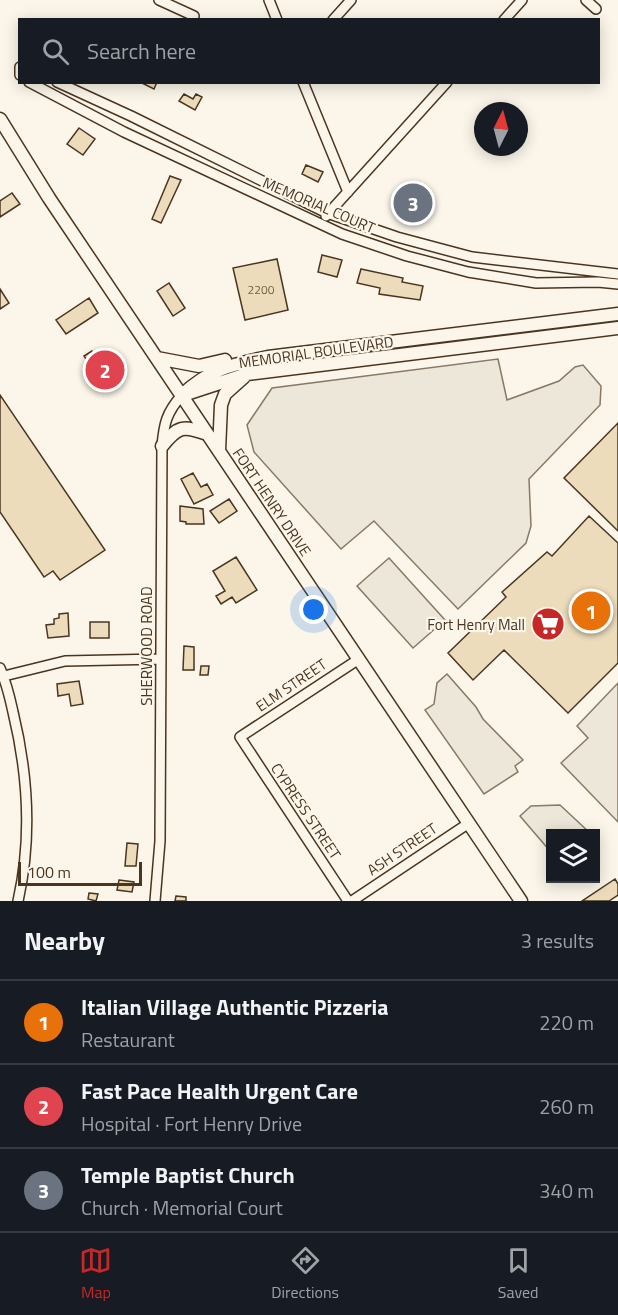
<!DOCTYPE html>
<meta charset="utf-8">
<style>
:root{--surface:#171b24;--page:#242831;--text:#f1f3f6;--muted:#9ea1a6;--line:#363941;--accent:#c62828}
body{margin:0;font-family:"Titillium Web",sans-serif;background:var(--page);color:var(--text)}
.controls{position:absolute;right:18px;bottom:18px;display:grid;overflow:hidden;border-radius:0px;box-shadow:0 3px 15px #0003}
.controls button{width:54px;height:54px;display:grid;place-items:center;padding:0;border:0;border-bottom:2px solid var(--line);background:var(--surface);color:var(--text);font:30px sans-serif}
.compass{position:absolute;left:474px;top:102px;width:54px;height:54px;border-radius:50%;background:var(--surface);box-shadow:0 3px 15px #0003;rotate:6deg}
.scale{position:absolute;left:18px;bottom:15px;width:124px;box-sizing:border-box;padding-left:6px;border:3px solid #4a3520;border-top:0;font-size:16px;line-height:21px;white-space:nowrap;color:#4a3520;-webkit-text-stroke:4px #fbf6e9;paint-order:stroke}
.you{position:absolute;left:314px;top:610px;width:21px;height:21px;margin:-15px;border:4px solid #fff;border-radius:50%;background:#1a73e8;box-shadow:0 0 0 9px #1a73e833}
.badge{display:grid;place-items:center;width:39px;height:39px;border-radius:50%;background:var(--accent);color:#fff;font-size:20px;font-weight:700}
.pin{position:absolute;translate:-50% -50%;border:3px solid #fff;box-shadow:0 2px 6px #0006}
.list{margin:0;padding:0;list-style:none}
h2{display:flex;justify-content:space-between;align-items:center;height:78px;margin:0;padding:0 24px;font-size:26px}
h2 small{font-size:20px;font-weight:400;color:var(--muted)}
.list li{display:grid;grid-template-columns:39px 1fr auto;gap:18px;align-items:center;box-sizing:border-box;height:84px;padding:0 24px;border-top:2px solid var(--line)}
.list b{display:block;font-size:22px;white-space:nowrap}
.list p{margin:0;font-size:20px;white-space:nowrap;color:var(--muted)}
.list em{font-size:20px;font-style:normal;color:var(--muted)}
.icon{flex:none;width:33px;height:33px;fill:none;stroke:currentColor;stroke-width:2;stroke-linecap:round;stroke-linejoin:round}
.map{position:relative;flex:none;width:618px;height:901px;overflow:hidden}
.search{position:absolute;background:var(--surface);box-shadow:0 3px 15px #0003;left:18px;right:18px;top:18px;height:66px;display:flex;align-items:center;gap:15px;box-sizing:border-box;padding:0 21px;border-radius:0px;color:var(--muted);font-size:22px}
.sheet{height:330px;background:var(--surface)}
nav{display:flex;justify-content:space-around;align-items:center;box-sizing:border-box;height:84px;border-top:2px solid var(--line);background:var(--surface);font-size:16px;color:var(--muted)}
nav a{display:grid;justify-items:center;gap:3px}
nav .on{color:var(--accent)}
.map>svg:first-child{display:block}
.parking{fill:#ede7d9;stroke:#887966;stroke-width:1.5}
.building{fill:#ecdcbc;stroke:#4a3520;stroke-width:1.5}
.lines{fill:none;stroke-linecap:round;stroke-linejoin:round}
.minor-casing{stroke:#4a3520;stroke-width:12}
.major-casing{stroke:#4a3520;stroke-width:15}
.minor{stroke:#fbf6e9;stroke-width:9}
.major{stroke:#fbf6e9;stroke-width:12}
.labels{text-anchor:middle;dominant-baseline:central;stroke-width:4.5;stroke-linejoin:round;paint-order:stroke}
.number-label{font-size:12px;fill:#725f47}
.street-label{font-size:15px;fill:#4a3520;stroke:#fbf6e9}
.poi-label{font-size:15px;fill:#4a3520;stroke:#fbf6e9;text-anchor:end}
</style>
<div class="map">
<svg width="618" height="901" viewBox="0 0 618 901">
<rect width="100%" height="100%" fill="#fbf6e9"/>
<path class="parking" d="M498,359l9,41 52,-19 16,-14 8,-2 18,21 -1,19 -71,74 2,47 -5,17 -68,66 -84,-88 -33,28 -87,-97 -7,-27 25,-37z
M389,558l56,62 -32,28 -56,-62z
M447,674l29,33 7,12 40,41 -8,6 3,6 -34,22 -59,-84 9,-6 3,-21z
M618,683v139l-57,-59 27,-25 -11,-12z
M560,805l30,28 -40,1v17l-30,-35 11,-10z"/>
<path class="building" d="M140,82h17l-3,7z
M184,94l9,5 3,-5 6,3 -7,13 -16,-9z
M79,128l16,11 -12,16 -16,-11z
M306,165l17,7 -5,10 -16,-8z
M170,176l11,4 -20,43 -9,-4z
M12,193l8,11 -20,13v-16z
M322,255l20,5 -5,17 -19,-5z
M277,259l11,51 -43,10 -12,-52z
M361,269l42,9 -1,4 21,4 -3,14 -41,-6 1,-6 -23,-5z
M169,283l16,25 -12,8 -16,-25z
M0,289l9,14 -9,6z
M89,298l9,15 -32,21 -10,-14z
M92,351l7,10 14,-10 12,17 -29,20 -12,-17 7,-5 -7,-10z
M0,395l105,155 -45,30 -7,-9 -9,6 -44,-65z
M618,423v108l-54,-53z
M193,473l8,14 6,-3 6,11 -19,9 -13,-25z
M229,499l8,12 -18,12 -9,-12z
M180,506l23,3 1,15h-18v-2l-6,-1z
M589,516l29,27v120l-50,50 -64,-63 -31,30 -25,-27 58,-56 -4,-5 45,-40 5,4z
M236,557l21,33 -21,13 -4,-6 -11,7 -5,-8 9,-5 -12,-20z
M68,613l1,23 -21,2 -2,-13 8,-1v-5l5,-1v-4z
M90,622h19v16h-19z
M184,646l10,1v23h-11z
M201,666h8l-1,9h-8z
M79,681l4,23 -12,2 -2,-12 -11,2 -1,-12z
M127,843l11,1 -2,22h-11z
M615,879l3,5v11l-9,6h-27z
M119,880l15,2 -2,10 -15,-2z
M89,893l9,1 -2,7 -8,-2z
M176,896l10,1v4h-11z"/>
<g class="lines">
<defs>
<path id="minor" d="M159,0l35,16
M269,0l8,20
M586,0l10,9
M333,20l18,-20
M504,20l18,-20
M20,67v8
M29,82l95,50 218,102 65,22 61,16 68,11 62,-1 20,2
M57,82l74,34 196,97 70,24 75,20 146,17
M303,82l45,110
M326,216l121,-134
M0,668c6,14 10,30 13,44 15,62 19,127 5,189
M4,676l61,-15 96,-2
M155,901l5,-60 2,-395c2,-22 4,-33 20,-51
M348,901l-108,-164 119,-78
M352,901l117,-78"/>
<path id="major" d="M0,119l49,79 472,703
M157,358l42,8 26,-6
M182,395c28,-26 48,-30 86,-38l350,-43
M183,395l64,-21 371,-46
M162,446c16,-20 21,-21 45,-12
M219,451l2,-46 4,-11 19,-17"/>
</defs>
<use href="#minor" class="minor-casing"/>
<use href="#major" class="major-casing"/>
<use href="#minor" class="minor"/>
<use href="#major" class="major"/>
</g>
<defs>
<symbol id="supermarket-disc" viewBox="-11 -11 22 22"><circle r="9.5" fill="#c62828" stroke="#fbf6e9"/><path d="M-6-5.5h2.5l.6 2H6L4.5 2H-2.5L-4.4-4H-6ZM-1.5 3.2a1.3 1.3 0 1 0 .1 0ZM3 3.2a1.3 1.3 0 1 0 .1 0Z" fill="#fff"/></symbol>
</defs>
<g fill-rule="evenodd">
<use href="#supermarket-disc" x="529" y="605" width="38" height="38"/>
</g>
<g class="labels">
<g class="number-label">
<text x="261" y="289">2200</text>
</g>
<g class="street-label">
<text transform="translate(319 205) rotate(23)">MEMORIAL COURT</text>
<text transform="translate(316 352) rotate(-8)">MEMORIAL BOULEVARD</text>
<text transform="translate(272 502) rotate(56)">FORT HENRY DRIVE</text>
<text transform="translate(146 646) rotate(-90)">SHERWOOD ROAD</text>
<text transform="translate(291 685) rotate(-34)">ELM STREET</text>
<text transform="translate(306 811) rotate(56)">CYPRESS STREET</text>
<text transform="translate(402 849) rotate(-34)">ASH STREET</text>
</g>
<g class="poi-label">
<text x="525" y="624">Fort Henry Mall</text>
</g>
</g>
</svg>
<div class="controls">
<button><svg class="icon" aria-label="layers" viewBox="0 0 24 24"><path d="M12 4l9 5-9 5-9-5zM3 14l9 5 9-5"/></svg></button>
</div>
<svg class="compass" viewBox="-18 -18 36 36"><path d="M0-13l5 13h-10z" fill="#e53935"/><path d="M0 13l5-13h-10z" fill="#9ea1a6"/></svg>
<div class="scale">100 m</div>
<div class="you"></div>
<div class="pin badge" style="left:591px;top:611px;background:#e8710a">1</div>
<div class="pin badge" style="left:105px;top:370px;background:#e0444e">2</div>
<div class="pin badge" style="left:413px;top:203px;background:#6b7280">3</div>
<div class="search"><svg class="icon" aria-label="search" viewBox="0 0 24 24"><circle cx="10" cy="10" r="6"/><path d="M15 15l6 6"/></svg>Search here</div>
</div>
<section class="sheet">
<h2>Nearby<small>3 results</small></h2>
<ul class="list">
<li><span class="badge" style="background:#e8710a">1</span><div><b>Italian Village Authentic Pizzeria</b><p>Restaurant</p></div><em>220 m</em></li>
<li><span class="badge" style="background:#e0444e">2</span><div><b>Fast Pace Health Urgent Care</b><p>Hospital · Fort Henry Drive</p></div><em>260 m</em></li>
<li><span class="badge" style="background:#6b7280">3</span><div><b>Temple Baptist Church</b><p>Church · Memorial Court</p></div><em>340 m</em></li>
</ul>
</section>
<nav>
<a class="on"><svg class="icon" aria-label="map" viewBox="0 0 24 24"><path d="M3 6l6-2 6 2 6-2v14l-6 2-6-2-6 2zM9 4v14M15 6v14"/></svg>Map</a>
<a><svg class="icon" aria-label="directions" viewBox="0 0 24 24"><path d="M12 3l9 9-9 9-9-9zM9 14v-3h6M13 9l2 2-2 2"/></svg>Directions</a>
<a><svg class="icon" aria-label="saved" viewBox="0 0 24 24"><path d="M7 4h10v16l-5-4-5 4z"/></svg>Saved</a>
</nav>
